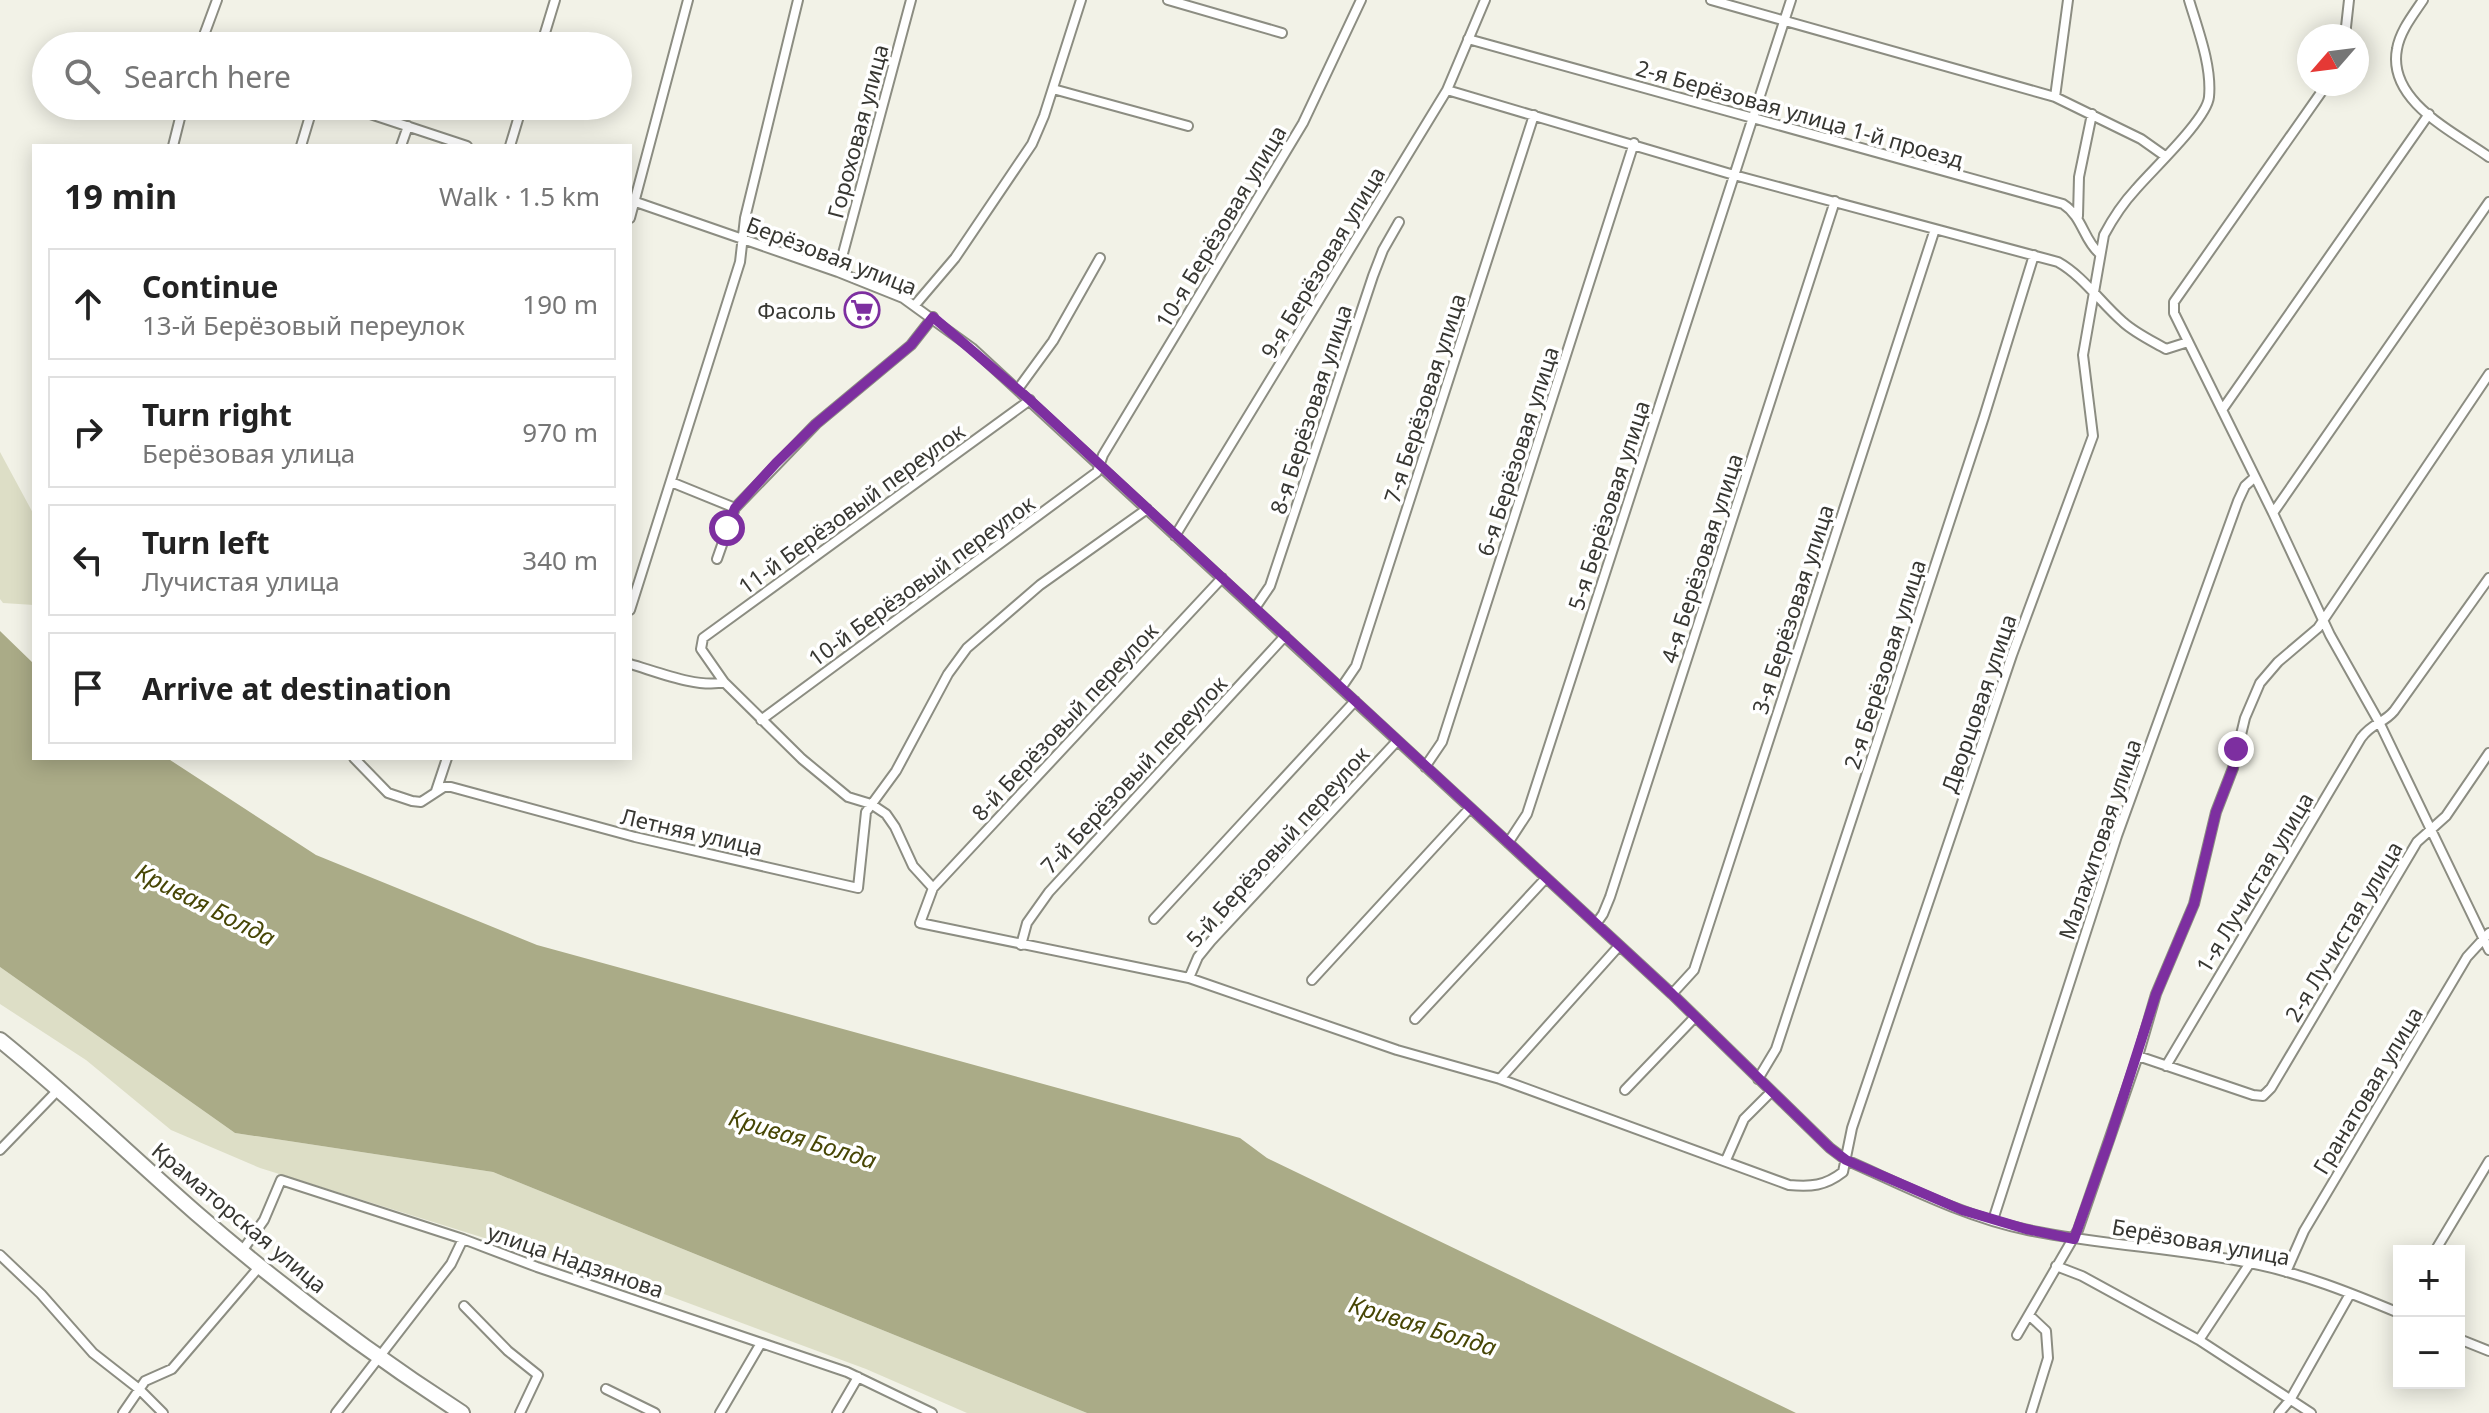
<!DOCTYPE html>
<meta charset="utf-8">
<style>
:root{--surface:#fff;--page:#f2f2f2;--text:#222;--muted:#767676;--line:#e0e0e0}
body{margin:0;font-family:"Noto Sans",sans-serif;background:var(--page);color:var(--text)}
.controls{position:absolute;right:24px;bottom:24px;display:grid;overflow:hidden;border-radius:0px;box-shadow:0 4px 20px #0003}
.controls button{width:72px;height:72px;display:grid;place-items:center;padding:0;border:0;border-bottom:2px solid var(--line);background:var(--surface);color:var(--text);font:40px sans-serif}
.compass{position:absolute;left:2297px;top:24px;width:72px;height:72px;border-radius:50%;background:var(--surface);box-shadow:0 4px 20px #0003;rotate:242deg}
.stop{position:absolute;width:24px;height:24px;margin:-18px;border:6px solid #7d2fa0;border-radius:50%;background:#fff}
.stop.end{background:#7d2fa0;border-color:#fff;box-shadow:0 2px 8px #0008}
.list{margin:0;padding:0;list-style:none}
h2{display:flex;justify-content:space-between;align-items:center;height:104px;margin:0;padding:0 32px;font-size:34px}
h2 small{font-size:26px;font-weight:400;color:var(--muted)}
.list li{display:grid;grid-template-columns:52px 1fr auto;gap:24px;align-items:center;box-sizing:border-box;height:112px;margin:0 16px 16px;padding:0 16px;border:2px solid var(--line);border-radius:0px}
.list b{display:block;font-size:30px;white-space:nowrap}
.list p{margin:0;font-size:26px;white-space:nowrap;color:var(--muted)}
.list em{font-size:26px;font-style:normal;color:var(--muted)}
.icon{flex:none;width:44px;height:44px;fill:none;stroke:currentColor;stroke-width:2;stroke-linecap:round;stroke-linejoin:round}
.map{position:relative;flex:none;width:2489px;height:1413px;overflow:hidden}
.search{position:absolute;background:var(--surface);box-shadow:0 4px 20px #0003;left:32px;top:32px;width:600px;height:88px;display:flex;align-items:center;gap:20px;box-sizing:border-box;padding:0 28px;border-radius:44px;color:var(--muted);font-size:30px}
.panel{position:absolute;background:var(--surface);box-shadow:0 4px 20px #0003;left:32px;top:144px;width:600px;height:616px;border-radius:0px}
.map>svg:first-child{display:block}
.green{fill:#dddec6}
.water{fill:#aaab87}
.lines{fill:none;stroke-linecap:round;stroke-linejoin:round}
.street-casing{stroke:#8c8d82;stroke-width:12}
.primary-casing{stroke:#8c8d82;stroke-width:18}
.street{stroke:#fff;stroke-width:8}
.primary{stroke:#fff;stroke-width:14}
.route{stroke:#7d2fa0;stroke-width:10}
.labels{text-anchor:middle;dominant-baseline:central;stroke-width:7;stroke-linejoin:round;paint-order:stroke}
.street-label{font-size:22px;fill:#373732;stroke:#fff}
.poi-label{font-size:22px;fill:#373732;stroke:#fff;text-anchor:end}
.water-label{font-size:24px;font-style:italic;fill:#474605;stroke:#fff}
</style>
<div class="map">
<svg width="2489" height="1413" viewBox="0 0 2489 1413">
<rect width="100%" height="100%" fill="#f2f2e7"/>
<path class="green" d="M0,452l34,63v90l-31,-2 -3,-4z
M0,967l235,166 258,39 594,241h-120l-101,-44 -202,-75 -404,-126 -89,-38 -85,-70 -86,-56z"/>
<path class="water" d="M0,631l34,33v94h133l149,97 221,90 703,193 27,20 529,255h-709l-594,-241 -258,-39 -235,-166z"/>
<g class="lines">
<defs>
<path id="street" d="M1168,0l114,33
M1711,0l344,97 86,42 24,17
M2423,0c-10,15 -23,31 -26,49 -10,52 57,83 92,108
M2345,36l4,-36
M1468,39l595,165c20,13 20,35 36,49
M200,46l17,-46
M541,46l14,-46
M2327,84l-153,218v11l99,200 57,122 49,87 110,228
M1053,89l135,37
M1447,90l287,85 324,87c25,14 43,41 65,60 12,11 29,19 43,27l22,-7
M2055,97l13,-97
M346,106l121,40
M173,146l10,-40
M301,146l12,-40
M401,146l7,-20
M510,146l12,-40
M630,200l208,72 65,26 69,50 700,646 158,154 16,12c59,26 118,57 182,70 73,15 148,18 222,33 51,10 101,30 149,50
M2078,216l1,-39 13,-63
M630,218l58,-218
M838,272l73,-272
M915,305l40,-47 77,-114 12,-28 37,-116
M1018,389l35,-48 47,-83
M1030,400l-327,238 -2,11 23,33 78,77 46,38 23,7 15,10 9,13 18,39 20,22 -13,35 269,55 208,72 103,29 289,106c22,2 36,1 54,-13l9,-44 160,-473 81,-219 -10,-81 21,-120c9,-17 19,-32 32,-46 16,-19 71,-70 73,-92 3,-31 -11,-67 -20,-97
M2222,410l207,-296
M671,482l64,26
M2273,513l216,-311
M1175,536l272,-446 38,-90
M717,559l18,-51 81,-84 95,-79 22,-28
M1255,608l15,-22 103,-310 10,-26 16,-28
M630,610l110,-348 5,-44 53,-218
M630,664c25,7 69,25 94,18
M1341,688l15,-22 178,-551
M761,720l336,-248 6,-17 200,-332 58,-123
M354,758l34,35 24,8 9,1 23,-15h7l184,50 223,51 8,-76 30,-41 52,-97 19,-26 73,-63 107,-76
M1425,767l17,-25 192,-599
M436,791l11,-33
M1508,843l19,-29 264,-814
M933,888l289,-310
M1154,919l201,-218
M1596,924l7,-10 7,-17 225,-696
M1021,945l6,-22 22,-31 236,-256
M1189,978l9,-21 13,-16 186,-200
M1312,980l158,-172
M1672,994l22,-24 241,-741
M1415,1019l131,-141
M2138,1056l115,39 10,1 8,-8 146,-246 29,-26 43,-63
M2166,1066l195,-328c12,-16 22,-14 33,-27l95,-133
M1500,1079l119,-133
M1758,1079l18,-30 208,-632 50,-162
M1625,1090l70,-73
M0,1150l59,-61
M1726,1160l18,-41 27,-27
M1993,1220l124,-384 121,-335 7,-15 10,-9
M242,1251l22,-31 17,-40 182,59 74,28 310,105 85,41
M2435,1251l54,-90
M0,1255l41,39 52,59 46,36 24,24
M2056,1266l26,10 117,64 112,73
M2286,1272l18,-41 163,-274 22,-24
M464,1306l44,45 30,24 -18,38
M2029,1315l17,16 2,27 -17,55
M2017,1335l61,-105 60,-174 18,-62 38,-90 22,-92 17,-44 12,-50 15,-35 18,-21 40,-34 171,-254
M2459,1339l30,12
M2199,1340l51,-77
M606,1389l49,24
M123,1413l22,-32 27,-12 88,-103
M336,1413l115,-149 12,-25
M720,1413l41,-70
M837,1413l21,-36
M2279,1413l11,-13 60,-106"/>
<path id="primary" d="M0,1040c68,55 130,115 196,173 84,73 173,140 266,200"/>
</defs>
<use href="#street" class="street-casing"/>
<use href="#primary" class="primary-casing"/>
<use href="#street" class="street"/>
<use href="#primary" class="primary"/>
</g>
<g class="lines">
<path class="route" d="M727,528l8,-20 41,-45 40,-39 95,-79 22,-28 97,83 642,594 158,154 16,12 116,50 64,19 48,10 36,-101 46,-144 38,-90 22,-92 17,-44 3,-19"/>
</g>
<defs>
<symbol id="supermarket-ring" viewBox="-11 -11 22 22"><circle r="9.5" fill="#fff" stroke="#7d2fa0" stroke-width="1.5"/><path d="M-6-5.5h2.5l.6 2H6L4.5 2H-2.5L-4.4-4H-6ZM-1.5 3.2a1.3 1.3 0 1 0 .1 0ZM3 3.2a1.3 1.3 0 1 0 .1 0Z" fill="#7d2fa0"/></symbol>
</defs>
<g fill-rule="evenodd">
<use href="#supermarket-ring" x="842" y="290" width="40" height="40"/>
</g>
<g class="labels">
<g class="street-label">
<text transform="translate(1800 113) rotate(16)">2-я Берёзовая улица 1-й проезд</text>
<text transform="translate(857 131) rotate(-75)">Гороховая улица</text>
<text transform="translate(1220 226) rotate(-59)">10-я Берёзовая улица</text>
<text transform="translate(832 255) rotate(21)">Берёзовая улица</text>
<text transform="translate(1322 262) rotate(-59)">9-я Берёзовая улица</text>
<text transform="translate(1424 398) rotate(-72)">7-я Берёзовая улица</text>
<text transform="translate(1310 409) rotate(-72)">8-я Берёзовая улица</text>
<text transform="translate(1517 451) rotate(-72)">6-я Берёзовая улица</text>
<text transform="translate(1608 505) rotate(-72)">5-я Берёзовая улица</text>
<text transform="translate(851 508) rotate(-36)">11-й Берёзовый переулок</text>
<text transform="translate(1701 558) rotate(-72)">4-я Берёзовая улица</text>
<text transform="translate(921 580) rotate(-36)">10-й Берёзовый переулок</text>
<text transform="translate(1792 609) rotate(-72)">3-я Берёзовая улица</text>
<text transform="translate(1884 664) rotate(-72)">2-я Берёзовая улица</text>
<text transform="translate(1978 703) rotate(-71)">Дворцовая улица</text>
<text transform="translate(1064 721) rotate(-47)">8-й Берёзовый переулок</text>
<text transform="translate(1133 774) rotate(-47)">7-й Берёзовый переулок</text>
<text transform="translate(692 831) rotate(13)">Летняя улица</text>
<text transform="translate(2099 839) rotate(-71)">Малахитовая улица</text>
<text transform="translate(1277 846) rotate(-48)">5-й Берёзовый переулок</text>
<text transform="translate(2254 882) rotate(-59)">1-я Лучистая улица</text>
<text transform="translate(2343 931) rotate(-59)">2-я Лучистая улица</text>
<text transform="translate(2367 1090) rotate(-59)">Гранатовая улица</text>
<text transform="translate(240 1217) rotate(40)">Краматорская улица</text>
<text transform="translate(2201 1241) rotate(10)">Берёзовая улица</text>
<text transform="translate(576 1260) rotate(19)">улица Надзянова</text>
</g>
<g class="poi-label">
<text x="836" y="310">Фасоль</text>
</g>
<g class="water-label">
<text transform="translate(206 904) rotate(27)">Кривая Болда</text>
<text transform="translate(803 1138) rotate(17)">Кривая Болда</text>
<text transform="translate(1423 1325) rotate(17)">Кривая Болда</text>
</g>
</g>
</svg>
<div class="controls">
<button>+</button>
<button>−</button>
</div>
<svg class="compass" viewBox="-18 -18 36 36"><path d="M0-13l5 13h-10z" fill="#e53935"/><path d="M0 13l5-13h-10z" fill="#767676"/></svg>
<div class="stop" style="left:727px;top:528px"></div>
<div class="stop end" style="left:2236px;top:749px"></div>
<div class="search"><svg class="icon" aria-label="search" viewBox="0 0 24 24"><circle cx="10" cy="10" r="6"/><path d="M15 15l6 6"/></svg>Search here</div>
<section class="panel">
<h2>19 min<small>Walk · 1.5 km</small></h2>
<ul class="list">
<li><svg class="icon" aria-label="ahead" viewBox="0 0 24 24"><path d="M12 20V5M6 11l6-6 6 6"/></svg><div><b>Continue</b><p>13-й Берёзовый переулок</p></div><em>190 m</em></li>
<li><svg class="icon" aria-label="right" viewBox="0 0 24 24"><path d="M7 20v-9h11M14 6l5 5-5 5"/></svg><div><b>Turn right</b><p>Берёзовая улица</p></div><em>970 m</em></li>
<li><svg class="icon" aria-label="left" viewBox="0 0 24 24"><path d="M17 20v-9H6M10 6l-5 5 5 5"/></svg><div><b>Turn left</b><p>Лучистая улица</p></div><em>340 m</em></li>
<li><svg class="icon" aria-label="arrive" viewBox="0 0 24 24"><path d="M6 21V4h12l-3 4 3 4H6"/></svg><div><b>Arrive at destination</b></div></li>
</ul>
</section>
</div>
